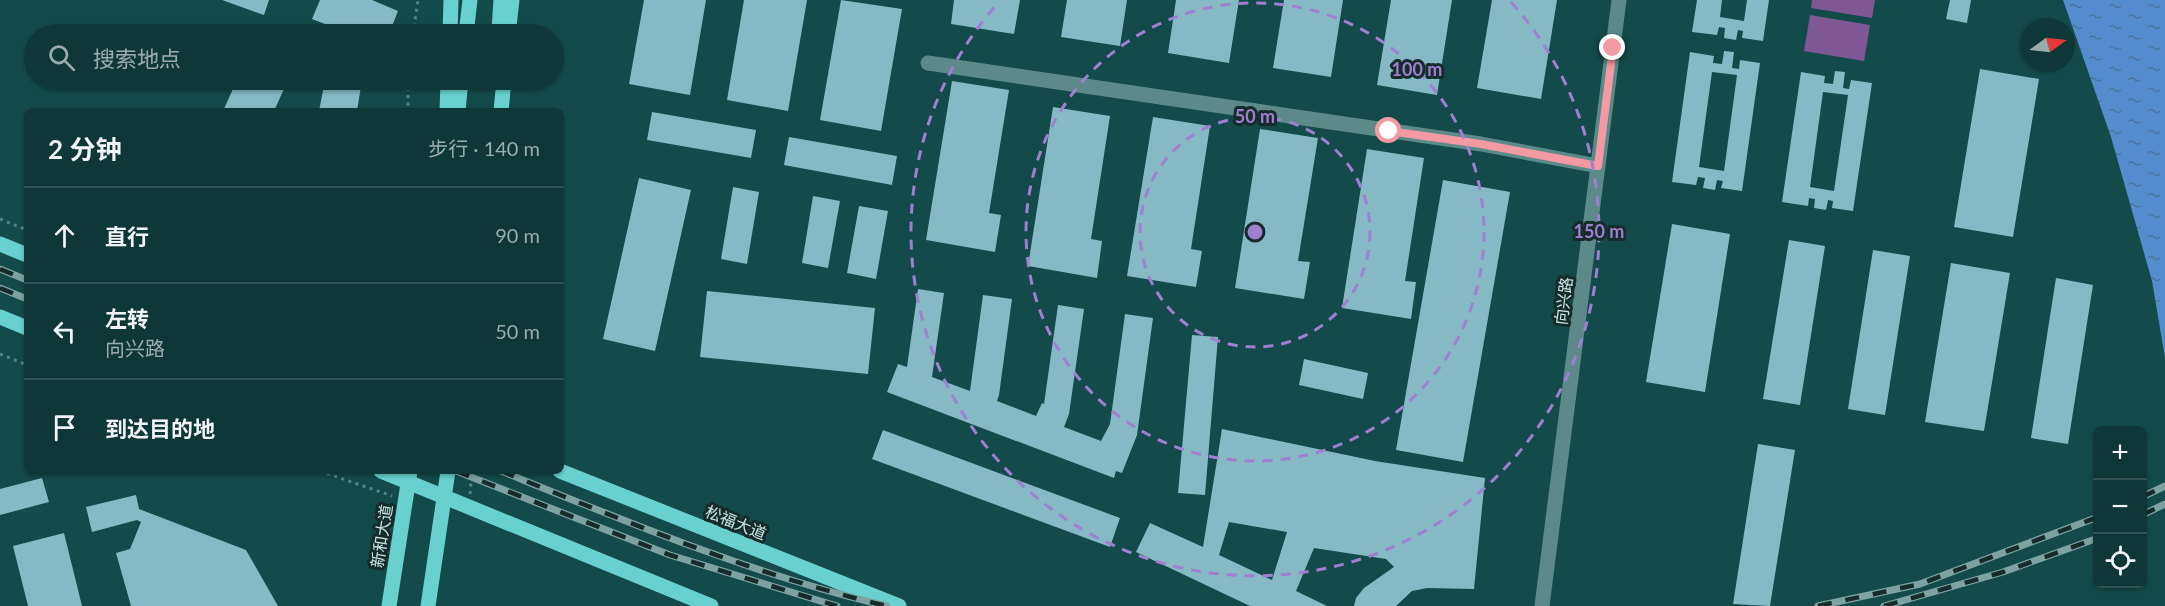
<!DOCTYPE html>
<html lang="zh">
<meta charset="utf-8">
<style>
:root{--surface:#0e3837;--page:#173f3f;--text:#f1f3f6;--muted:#9bacad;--line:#2e5252}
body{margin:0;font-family:Lato,"Noto Sans SC",sans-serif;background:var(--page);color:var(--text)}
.controls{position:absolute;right:18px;bottom:18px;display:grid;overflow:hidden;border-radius:9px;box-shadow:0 2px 4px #0004}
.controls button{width:54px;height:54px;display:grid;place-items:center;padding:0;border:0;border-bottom:2px solid var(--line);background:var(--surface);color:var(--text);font:30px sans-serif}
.compass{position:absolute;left:2021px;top:18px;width:54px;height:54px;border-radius:50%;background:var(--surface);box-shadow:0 2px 4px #0004;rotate:75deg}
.stop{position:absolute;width:18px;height:18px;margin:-14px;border:4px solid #f49aa4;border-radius:50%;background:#fff}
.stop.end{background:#f49aa4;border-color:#fff;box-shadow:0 2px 6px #0008}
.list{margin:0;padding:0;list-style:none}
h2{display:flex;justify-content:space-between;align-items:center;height:78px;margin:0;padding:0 24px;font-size:26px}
h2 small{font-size:20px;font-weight:400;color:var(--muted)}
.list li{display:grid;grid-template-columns:39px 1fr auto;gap:18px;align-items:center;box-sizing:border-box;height:96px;padding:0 24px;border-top:2px solid var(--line)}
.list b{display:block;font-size:22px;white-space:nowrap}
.list p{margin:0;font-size:20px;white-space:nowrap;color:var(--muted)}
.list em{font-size:20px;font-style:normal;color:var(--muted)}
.icon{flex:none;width:33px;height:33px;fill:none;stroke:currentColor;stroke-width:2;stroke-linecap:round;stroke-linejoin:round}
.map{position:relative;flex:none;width:2165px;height:606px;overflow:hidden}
.search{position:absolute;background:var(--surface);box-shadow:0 2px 4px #0004;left:24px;top:24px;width:540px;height:66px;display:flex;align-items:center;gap:15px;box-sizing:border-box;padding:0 21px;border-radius:33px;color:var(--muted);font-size:22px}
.panel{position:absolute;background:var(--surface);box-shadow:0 2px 4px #0004;left:24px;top:108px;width:540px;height:366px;border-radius:9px}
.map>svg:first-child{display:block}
.pitch{fill:#7e5794}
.water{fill:url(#water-ripples)}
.building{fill:#85b9c4;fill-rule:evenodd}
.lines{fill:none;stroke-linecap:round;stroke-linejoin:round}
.path{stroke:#568482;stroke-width:3;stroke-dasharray:3 4.5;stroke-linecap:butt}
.minor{stroke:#5b8a88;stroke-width:15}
.major{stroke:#68d1ce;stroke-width:15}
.rail-casing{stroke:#7ca3a2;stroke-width:7}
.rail{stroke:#162c2b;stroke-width:4.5;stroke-dasharray:14;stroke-linecap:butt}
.route{stroke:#f49aa4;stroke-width:8}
.ring{fill:none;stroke:#9f7fd0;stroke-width:3;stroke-dasharray:10 8}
.labels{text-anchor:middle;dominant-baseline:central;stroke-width:6;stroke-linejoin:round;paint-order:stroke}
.street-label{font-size:16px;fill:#cbe5e4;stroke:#162c2b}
.centre{fill:#9f7fd0;stroke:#162c2b;stroke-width:3}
.ring-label{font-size:18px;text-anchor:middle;font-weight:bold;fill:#9f7fd0;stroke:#162c2b;stroke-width:6;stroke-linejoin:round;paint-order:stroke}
</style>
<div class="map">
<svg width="2165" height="606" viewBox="0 0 2165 606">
<defs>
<pattern id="water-ripples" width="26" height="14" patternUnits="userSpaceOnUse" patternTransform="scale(1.5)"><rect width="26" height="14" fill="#548ccd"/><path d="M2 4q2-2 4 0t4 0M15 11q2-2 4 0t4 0" fill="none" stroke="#4c739d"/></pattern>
</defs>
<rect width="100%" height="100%" fill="#124b49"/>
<path class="pitch" d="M1812,0h63l-3,18 -61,-10z
M1810,15l60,10 -6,36 -60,-10z"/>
<path class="water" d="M2063,0h102v358l-13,-77 -41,-144z"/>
<path class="building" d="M222,0h47l-5,15z
M320,0h52l26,11 -9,23h-38l-39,-15z
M644,0h62l-16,95 -61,-11z
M744,0h63l-19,111 -61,-11z
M841,0l61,9 -21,122 -61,-11z
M954,0h66l-6,34 -63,-10z
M1067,0h60l-7,46 -59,-9z
M1176,0h63l-10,63 -61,-10z
M1284,0h59l-12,77 -58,-9z
M1391,0h61l-15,95 -60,-10z
M1492,0h65l-16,99 -64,-11z
M1697,0h25l-2,17 24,4 3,-21h22l-6,41 -21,-3 1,-7 -5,-1 -2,10 -12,-2 1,-10 -6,-1 -2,8 -25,-3z
M1950,0h21l-4,23 -21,-4z
M1724,51l10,1 -2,16 7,1 1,-9 20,3 -18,128 -21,-3 2,-7 -6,-1 -2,10 -12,-2 2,-10 -7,-1 -2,8 -24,-3 18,-130 24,4 -1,7 9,1zM1712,72l25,3 -13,96 -25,-4z
M1980,69l59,10 -26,158 -59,-10z
M1835,71l10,1 -2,16 6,1 2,-9 21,3 -19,128 -21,-3 1,-7 -5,-1 -2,10 -12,-2 1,-9 -6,-1 -1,8 -26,-4 19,-130 24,4 -1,7 9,1zM1823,92l25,3 -14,96 -24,-4z
M237,80h51l-14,31h-51z
M325,80h37l-5,31h-38z
M952,81l57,9 -20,123 12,2 -6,37 -69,-12z
M1053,107l57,9 -19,123 11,2 -5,37 -69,-12z
M652,112l104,18 -5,28 -104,-18z
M1153,117l57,9 -19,123 11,2 -6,36 -69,-11z
M1260,129l58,9 -20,123 12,1 -6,37 -69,-11z
M789,137l108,19 -5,29 -108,-20z
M1367,149l57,9 -19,123 11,1 -5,37 -69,-11z
M639,178l52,12 -36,161 -52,-12z
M1443,180l67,12 -47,270 -67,-12z
M733,187l26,5 -12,72 -26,-5z
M813,196l27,5 -12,67 -26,-5z
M859,206l29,5 -12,68 -29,-6z
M1672,224l58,10 -25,158 -59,-10z
M1789,240l36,6 -25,159 -37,-6z
M1873,250l37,6 -25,159 -37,-6z
M1951,263l59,10 -26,158 -59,-9z
M2056,278l37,7 -25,159 -37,-6z
M918,289l26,4 -12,84 38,14 13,-96 29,4 -13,96 -2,6 39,15 6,-13 2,1 14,-99 26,4 -15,105 -5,13 37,14 9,-17 15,-110 28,4 -16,117 -15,38 -6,-2 -2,7 -227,-86 11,-28 9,3z
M707,291l168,17 -7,66 -168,-17z
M1192,335l26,2 -13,158 -27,-2z
M1304,359l64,14 -5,26 -64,-14z
M1222,429l153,32 110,17 -11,111 -47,-1 -15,3 -16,15h-42l2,-8 8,-10 30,-21 -8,-8 -72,-11 -18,43 31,15h-77l-114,-54 14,-29 53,24zM1229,522l58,10 -15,48 -53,-25z
M883,430l237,88 -10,29 -238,-88z
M1758,444l37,6 -25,156 -37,-2z
M42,478l7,24 -49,13v-26z
M136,495l3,14 107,41 32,56h-147l-15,-53 14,-4 11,-27 -4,-2 -45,12 -6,-25z
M64,533l18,73h-54l-15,-60z"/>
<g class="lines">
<path class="path" d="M413,34l5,-34
M408,80v31
M0,219l27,11
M0,354l27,11
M320,471l72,25
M470,494l2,-23"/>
<path class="minor" d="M928,63l553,81 117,22
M1542,606l77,-606"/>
<path class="major" d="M499,29l2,-29
M450,34l1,-34
M466,34l4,-34
M508,34l4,-34
M447,111l1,-31
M458,111l3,-31
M501,111l3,-31
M0,244l27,11
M0,317l27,11
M381,471l330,135
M560,471l339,135
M389,606l21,-135
M428,606l20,-135"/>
<defs>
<path id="rail" d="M0,269l27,11
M0,288l27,11
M456,471l214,84 167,51
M501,471c126,51 253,104 386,135
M2142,497l23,-11
M2142,515l23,-11
M1818,606l102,-22 178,-67
M1884,606l119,-34 95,-34"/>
</defs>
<use href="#rail" class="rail-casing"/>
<use href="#rail" class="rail"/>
</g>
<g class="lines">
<path class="route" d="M1389,131l92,13 117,22 15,-118"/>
</g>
<g class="ring">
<circle cx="1255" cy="232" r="115"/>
<circle cx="1255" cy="232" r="229"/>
<path d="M1511 2A344 344 0 1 1 999 2"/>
</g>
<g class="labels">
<g class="street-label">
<text transform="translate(1563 301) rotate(-83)">向兴路</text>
<text transform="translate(736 522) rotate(22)">松福大道</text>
<text transform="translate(381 536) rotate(-81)">新和大道</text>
</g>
</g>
<circle cx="1255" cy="232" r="9" class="centre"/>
<g class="ring-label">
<text x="1417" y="76">100 m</text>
<text x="1255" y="123">50 m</text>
<text x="1599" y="238">150 m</text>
</g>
</svg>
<div class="controls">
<button>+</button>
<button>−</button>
<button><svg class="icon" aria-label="locate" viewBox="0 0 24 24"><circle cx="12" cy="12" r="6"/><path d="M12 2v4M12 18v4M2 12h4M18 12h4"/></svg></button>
</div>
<svg class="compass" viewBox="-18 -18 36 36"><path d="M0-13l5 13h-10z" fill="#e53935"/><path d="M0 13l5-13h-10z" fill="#9bacad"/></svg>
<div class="stop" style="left:1389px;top:131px"></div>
<div class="stop end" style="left:1613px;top:48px"></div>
<div class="search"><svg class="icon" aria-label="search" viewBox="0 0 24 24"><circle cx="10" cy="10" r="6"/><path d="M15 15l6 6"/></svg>搜索地点</div>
<section class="panel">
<h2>2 分钟<small>步行 · 140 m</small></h2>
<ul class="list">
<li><svg class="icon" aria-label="ahead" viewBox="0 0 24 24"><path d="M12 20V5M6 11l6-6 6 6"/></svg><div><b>直行</b></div><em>90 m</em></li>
<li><svg class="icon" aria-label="left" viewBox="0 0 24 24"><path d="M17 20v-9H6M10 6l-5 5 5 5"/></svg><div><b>左转</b><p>向兴路</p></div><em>50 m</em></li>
<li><svg class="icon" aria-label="arrive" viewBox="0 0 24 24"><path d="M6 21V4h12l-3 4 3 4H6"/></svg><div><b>到达目的地</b></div></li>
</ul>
</section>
</div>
